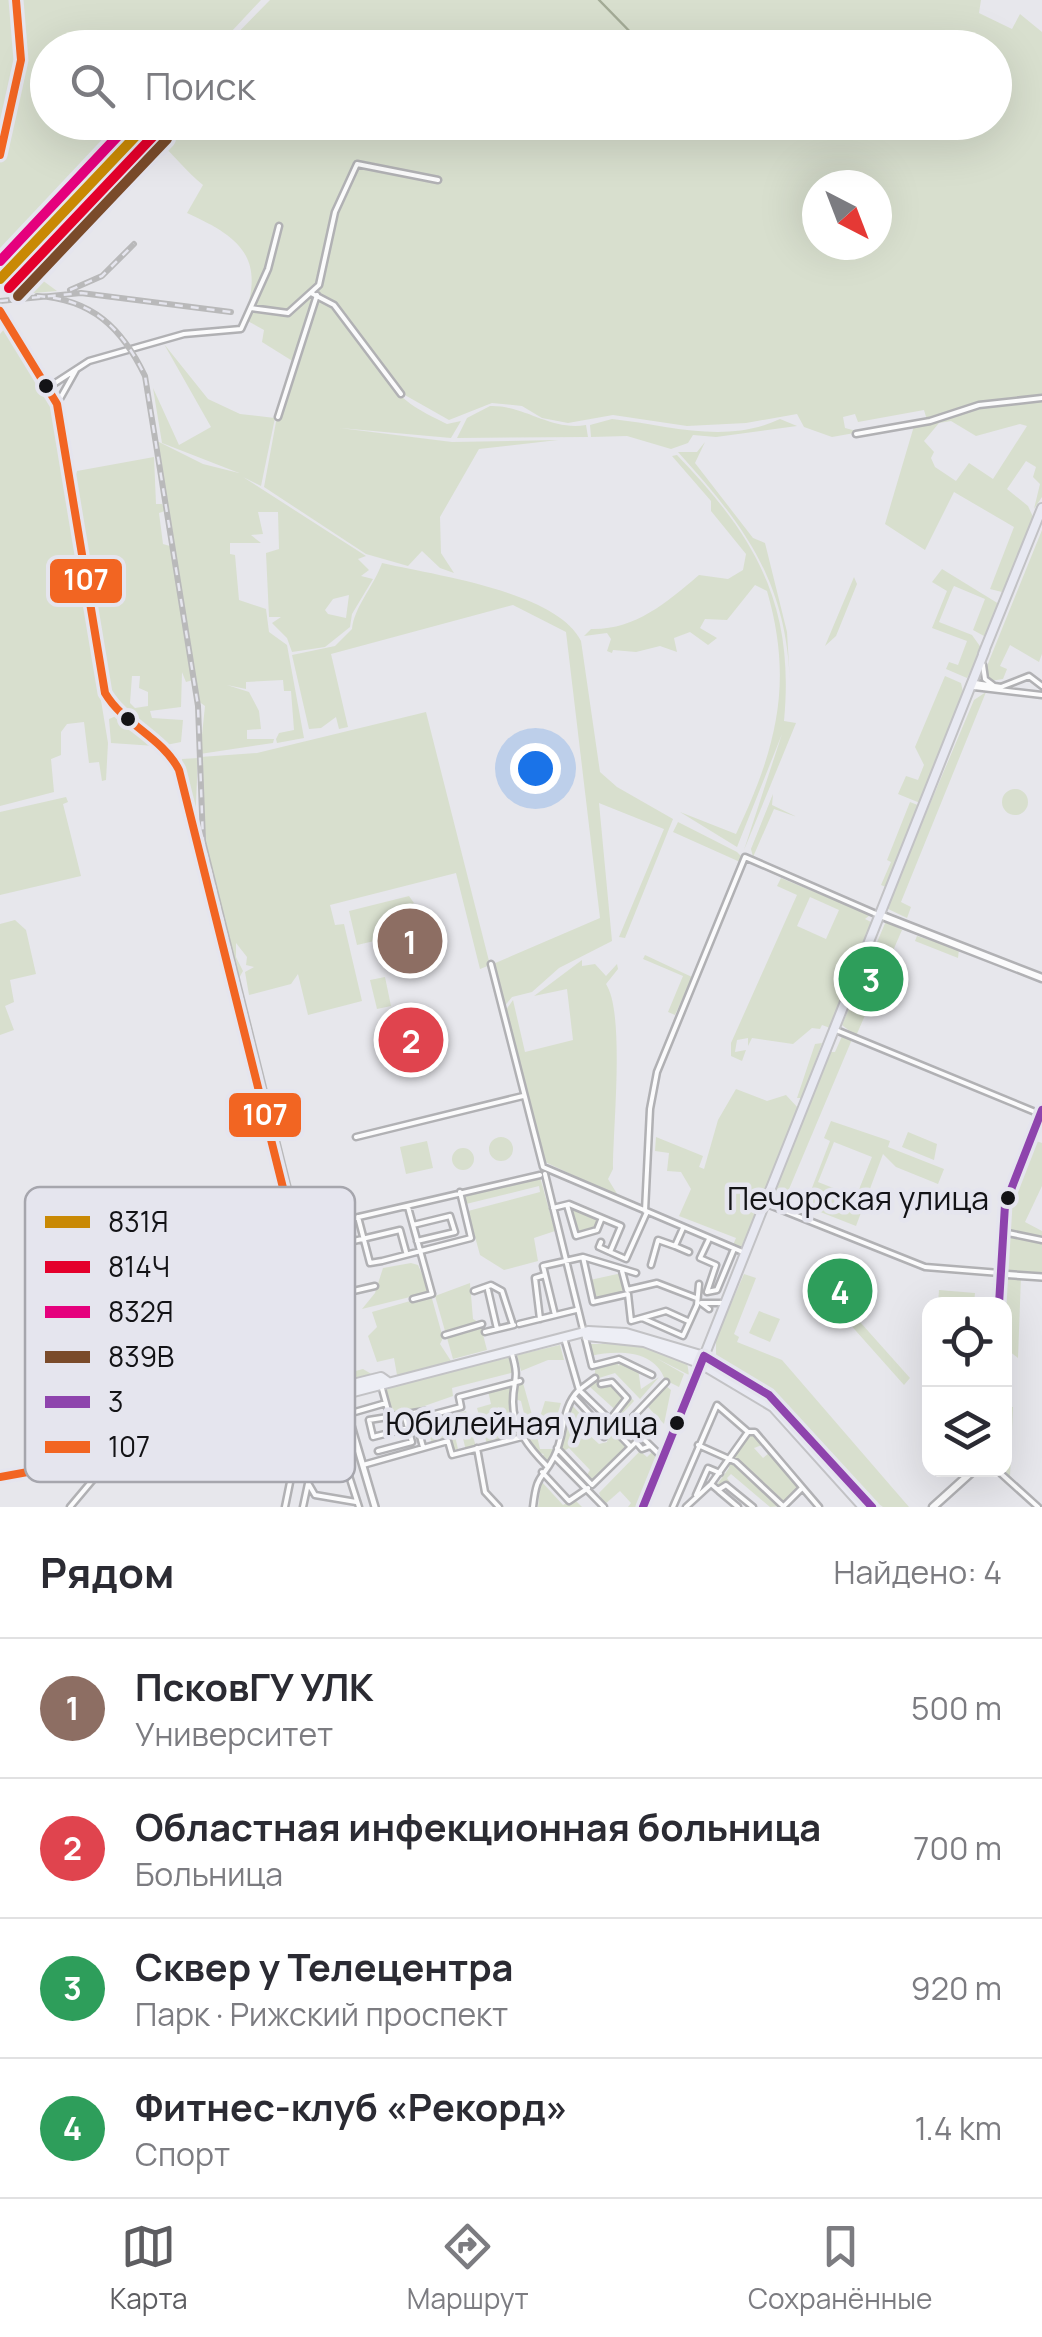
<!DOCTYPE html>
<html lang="ru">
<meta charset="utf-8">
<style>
:root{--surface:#fff;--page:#f2f2f3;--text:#2b2b33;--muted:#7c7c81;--line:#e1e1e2;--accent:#5d5d61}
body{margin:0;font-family:Manrope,sans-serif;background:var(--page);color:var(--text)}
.controls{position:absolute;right:30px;bottom:30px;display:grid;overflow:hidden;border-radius:20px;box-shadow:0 10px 40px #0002}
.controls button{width:90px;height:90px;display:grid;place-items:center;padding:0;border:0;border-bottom:2px solid var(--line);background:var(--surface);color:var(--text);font:50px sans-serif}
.compass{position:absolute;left:802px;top:170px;width:90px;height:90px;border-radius:50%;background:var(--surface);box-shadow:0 10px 40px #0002;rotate:138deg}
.you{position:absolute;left:535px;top:768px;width:35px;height:35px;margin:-25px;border:8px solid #fff;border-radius:50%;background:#1a73e8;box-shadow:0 0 0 15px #1a73e833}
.badge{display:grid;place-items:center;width:65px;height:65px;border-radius:50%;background:var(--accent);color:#fff;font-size:32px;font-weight:700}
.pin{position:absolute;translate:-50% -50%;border:5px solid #fff;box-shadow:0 2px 10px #0006}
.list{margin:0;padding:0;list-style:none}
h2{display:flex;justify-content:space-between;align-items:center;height:130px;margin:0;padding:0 40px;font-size:42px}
h2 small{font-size:32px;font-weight:400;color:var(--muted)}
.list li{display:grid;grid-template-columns:65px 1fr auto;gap:30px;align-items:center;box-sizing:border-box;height:140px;padding:0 40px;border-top:2px solid var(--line)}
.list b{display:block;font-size:38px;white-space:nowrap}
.list p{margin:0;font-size:32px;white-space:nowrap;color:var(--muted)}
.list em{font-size:32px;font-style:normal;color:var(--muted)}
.icon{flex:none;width:55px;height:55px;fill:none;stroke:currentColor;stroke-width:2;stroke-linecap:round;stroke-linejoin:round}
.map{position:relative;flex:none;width:1042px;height:1507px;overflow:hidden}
.search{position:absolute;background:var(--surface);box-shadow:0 10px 40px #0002;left:30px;right:30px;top:30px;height:110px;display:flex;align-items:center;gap:25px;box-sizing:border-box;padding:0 35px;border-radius:55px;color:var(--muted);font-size:38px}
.sheet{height:690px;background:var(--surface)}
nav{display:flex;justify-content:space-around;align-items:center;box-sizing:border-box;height:140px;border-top:2px solid var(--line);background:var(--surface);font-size:28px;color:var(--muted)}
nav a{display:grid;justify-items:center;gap:5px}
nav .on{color:var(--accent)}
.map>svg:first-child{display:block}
.green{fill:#d8dfce;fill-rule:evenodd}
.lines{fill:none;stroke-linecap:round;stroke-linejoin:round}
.stream{stroke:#a4ac97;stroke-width:2.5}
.minor-casing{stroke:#b1b1b4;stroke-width:9}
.tertiary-casing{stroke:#b1b1b4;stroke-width:10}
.secondary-casing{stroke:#b1b1b4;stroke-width:11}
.primary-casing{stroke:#c2c2c5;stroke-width:12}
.trunk-casing{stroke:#c2c2c5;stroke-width:12}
.minor{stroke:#fbfbfc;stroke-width:4}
.tertiary{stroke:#fbfbfc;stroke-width:5}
.secondary{stroke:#fbfbfc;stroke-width:6}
.primary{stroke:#edeef5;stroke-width:8}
.trunk{stroke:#e8e9f2;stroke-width:8}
.rail-casing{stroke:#b9b9ba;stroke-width:6}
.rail{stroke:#e5e5ee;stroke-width:2.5;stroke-dasharray:8;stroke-linecap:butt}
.bus-1-casing{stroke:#e5e5ee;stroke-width:15}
.bus-2-casing{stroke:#e5e5ee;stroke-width:15}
.bus-1{stroke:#8e44ad;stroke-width:8}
.bus-2{stroke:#f26522;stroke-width:8}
.rail-1-casing{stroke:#e5e5ee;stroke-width:18}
.rail-2-casing{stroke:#e5e5ee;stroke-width:18}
.rail-3-casing{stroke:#e5e5ee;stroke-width:18}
.rail-4-casing{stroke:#e5e5ee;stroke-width:18}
.rail-1{stroke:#c98904;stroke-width:10}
.rail-2{stroke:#e4002b;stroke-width:10}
.rail-3{stroke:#e5007d;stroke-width:10}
.rail-4{stroke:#7a4b2a;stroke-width:10}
.bus-dot{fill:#131316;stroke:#e5e5ee;stroke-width:4}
.labels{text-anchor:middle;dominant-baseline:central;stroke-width:9;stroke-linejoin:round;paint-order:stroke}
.bus-label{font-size:32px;fill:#131316;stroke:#e5e5ee;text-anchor:end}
.key{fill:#e5e5ee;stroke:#a6a6ad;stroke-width:2.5}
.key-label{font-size:28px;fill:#131316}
.line-badge{stroke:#e5e5ee;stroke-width:4}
.badge-label{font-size:28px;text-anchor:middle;font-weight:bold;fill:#fff}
</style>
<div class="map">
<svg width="1042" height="1507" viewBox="0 0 1042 1507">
<rect width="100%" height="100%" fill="#e7e7ec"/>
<path class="green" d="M0,0h261l-44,47 -169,1v74l99,1 -147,154z
M270,0h711l-2,13 33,16 8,-15 22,18v364l-75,10 -40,14 -3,-10 -66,12 -3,-8 -12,3 2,11 15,4 -28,5 -28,-10 -7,-13 -51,9 -59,3 -74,-11 -45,8 -26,-5 -20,-12 -30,-3 -43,17 -46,-26 -10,-12c3,18 36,33 54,42l14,-3 -10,17 -111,-10 112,14 106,-2 -79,9 -39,68 1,36 13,20 -14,-5 -18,-17 -14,15 -42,-12 -102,-67 14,-76 16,-49 -32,-20 2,-12 -20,-11c21,-61 -2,-81 -57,-106l16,-28c-16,-13 -29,-30 -43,-42l-17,12 -21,31 -41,40 -39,54 15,11 -47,4 7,-11 -5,-7 -12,11v-7l152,-158 842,-1v-74l-770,-1zM817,185h60v60h-60z
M6,327l47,81 55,335 -2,37 -4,1 -3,-19 -10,1 -5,-41 -17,2 -6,8v23l-10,4 3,33 -54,14v-472z
M164,344l44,55 32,15 35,4 -14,68 -18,-9 123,79 -8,3 11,11 -8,6 12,3 -21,35 -2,13 -25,20 -33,5 -5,-14 -15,-15 9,-6h-12l-3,-64 13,-4 -1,-37h-20l5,22 -12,1 10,8h-31v11l5,1 4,45 27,9 3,23 18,13 17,93 -27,5 -1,-4 3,-6 15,-3 -3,-39h-7l-1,-11 -37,2v7l-19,-4 22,7 10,19 2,18 -14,1v9h27l-1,4 -73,11 5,-48 -7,-5 -41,-260 46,23 36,9 -77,-30 -9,-55 26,57 32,-18zM349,595l-3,23 -18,-4 -3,-4 8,-11z
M1042,400v97l-8,12 6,-25 -7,-7 3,-10 -10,-6 -19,28 21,17 6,13 -32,73 -12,-3 24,-62 -60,-35 -29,58 -40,-26 29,-98 63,-18zM951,421l25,15 44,-12 7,2 -34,53 -24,-16 -13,18 -21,-14 -4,-9 3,-6 -10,-11 15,-18z
M490,406c35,-1 60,25 96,19l2,12 -131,1 10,-20z
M612,419c57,6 113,26 168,0l17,7 -81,11 -23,-2 -5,8 -17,6 -44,-13 -36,1 -1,-12z
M705,442l-10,21 58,75 12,5 22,89 3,50c-4,-102 -46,-157 -112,-230h19z
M677,455c79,82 118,150 107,266l12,2 -52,127 38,-116 -45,113 -57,-35 56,22c40,-85 58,-150 31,-243l-12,-6 -28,35 -22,-1 -5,9 17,10 -9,7 -18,-13 -16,6 3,14 -17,-6 -24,6 -23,-2 -1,3 -5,-2 4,-12 -4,-6 -23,3 7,-7c44,1 75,-26 108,-54l29,4 15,-9 3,-16 -35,-43v-10l-39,-45z
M154,457l2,47h6l3,7 -6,2 4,31 7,2 23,134 -7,2 -4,-10 -1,35 -31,4 2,7 31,2 -2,22 -15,3 -32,-19 -28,-34 -32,-210 3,-11zM132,676h8l-1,12 9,4v14l-13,2 -5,-5z
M1042,530v124l-3,8 -29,-17 -10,21 7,3 -4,10 -13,2 -4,-4 1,-11z
M382,563c51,12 174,28 199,78l19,131 17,15 56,32 -48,119 -6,-1 45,-108 -65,-26 13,138 -53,27 -27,24 -20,5 -9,11 -10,-44 107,-46 -34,-286 -53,-27 -182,49 17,73 -9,2 -3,-12 -15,11 -12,1 -17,-74 43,-9 17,-17c2,-22 22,-43 30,-66z
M942,569l57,35 -15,32 -11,-6 12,-31 -31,-13 -2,4 -13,32 33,13 10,14 -15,29 -21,-9 3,-7 9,3 9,-24 -35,-13 15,-37 -15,-9z
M854,577l3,7 -21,52 -11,10z
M945,676l16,7 2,9 -43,111 -22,-9 8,-18 12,4 6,-15 -9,-18z
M986,692l-85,210 10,5 -4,11 -21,-10 88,-208z
M426,712l64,253 -10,4 -24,-96 -126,32 5,20 9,-1 18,77 -54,14 -10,-41 -7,10 -42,11 -4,-23 9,-5 -8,-2 1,-8 -11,-14v14l7,14 -4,7 -35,-137 -4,-84 57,-4z
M116,716l7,11 32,16v3l-44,-3 -2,-24z
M198,758l-3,66 -14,-57 1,-8z
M1002 802a13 13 0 1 1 26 0a13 13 0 1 1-26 0Z
M773,794l-1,11 25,12 -23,-8 -21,48 -2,-8z
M66,797l2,5 -5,2 18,72 -81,19v-83z
M910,802l10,4 -34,81 -5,-2 10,-23 -4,-2z
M678,822l59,30 5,5 -2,5 -67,-30z
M781,878l89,37 -5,4 8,4 -43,105 -8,-3 -2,4 -8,-1 -19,16 -41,-6 -4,8v-8l-11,2 -2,12 11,-2 -4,11 -11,-5v-13l66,-148 -20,-9zM810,897l29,13 -13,29 -29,-13z
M409,896l5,7 -7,5v9l11,5v9l-61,14 -8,-34z
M15,920l11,10 10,44 -26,6 4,22 -9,4 9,24 -14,5v-111z
M886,921l16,9 -46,106 -14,-11z
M917,936l42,13 -1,9 -43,-17z
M645,955l47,22 -17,38 -7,-3 15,-36 -40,-17z
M582,960v6l13,-2 11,12 11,-12 1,5 -12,15c19,29 7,142 7,185l-5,10 11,18 -76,-36 -38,-150 8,-11 12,52 48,-12 -6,-51 -33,7z
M385,977l6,29 -14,3 -7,-29z
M843,1034l10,3 -69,164 15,7 -4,6 -25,-12 61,-150h4z
M822,1043l-20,55h-5l18,-54z
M736,1089l31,12 19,-6 13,14 -58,139 -8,-3 3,-7 -57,-22 12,-27 -10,-17 -14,-1 2,-18 -14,-2 1,-14 47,19 -4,11 5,2 14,-49z
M831,1121l59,20 -2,6 56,22 -6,15 -42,-17 -13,-13 -27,72 -51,-20 25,-65 -6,-3zM834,1142l38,15 -16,40 -38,-15z
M1042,1121l-6,20 6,2v43l-17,36 17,9v7l-33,-7 3,-30z
M908,1132l29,12 -3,16 -32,-13z
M489 1149a12 12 0 1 1 24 0a12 12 0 1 1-24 0Z
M427,1141l6,27 -27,6 -6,-27z
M452 1159a11 11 0 1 1 22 0a11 11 0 1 1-22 0Z
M540,1177l15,54 -21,7 4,23 -34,9 -24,-15 -12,-44 72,-19 -1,-6 -73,18 -3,-9z
M569,1207l31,13 -3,8 -19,5z
M1009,1234l33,8v32l-36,-3z
M411,1263l7,2 12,27 -68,17 13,-16 8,-25z
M622,1273l4,20 -31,4 -5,-17z
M744,1274l12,4 -22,56 5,3 -2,5 45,18 127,147h-26l-11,-8 -99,-106 -57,-37v-18z
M1005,1276h16l-3,82 -13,-10z
M470,1283l3,36 7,4 7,27 -34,9 -18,-63z
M939,1290l36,3 -1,11h-36z
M431,1295l12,43 -3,6 11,17 -54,14 -3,-17 -17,4 -9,-26 9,-9 -5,-15z
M844,1304l66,74 -6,7 -64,-72z
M759,1311l21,8 -10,23 -21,-9z
M589,1339l41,3 57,20 2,13 -33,-17 28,16 -5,13 -10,-5 -4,3 6,5 -7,34 -16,-17 10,-13 -9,7 -3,-4 19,-17c-10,-30 -47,-30 -74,-24l-3,-12h16z
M560,1345l4,15h-16l-27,11 -4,-16z
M338,1350l10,23 15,-4 10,6 -30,7 -10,-29z
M511,1357l4,15 -63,16 1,8 -60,21 -8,-29z
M620,1360l18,9 3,20 18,-12 -19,22 -25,-26 -16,5 1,5 14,-4 20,22 -13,14 -31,-28 -7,1 12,-9v-13l21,-5 3,5z
M523,1383l13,46 9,-28 16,2 -10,32 -15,-3 4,17h16l-8,15 -8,-5 4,-5 -10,-2 -11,-16 5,-6 -7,-29 -6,-2 -5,2 9,35 -10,3 -10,-32 -4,2 8,31 -16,4 -10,-36 14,-4 -3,-13z
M1005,1394h3l-1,13h6l-3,70 -10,-7h4z
M572,1405l22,24 -8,3 13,12 8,-2 2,-14 19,20 -35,34 -6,-7 3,-5 -21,-22 -5,3 -4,-5z
M466,1411l10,22 -4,1 4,12 -10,5 -8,-34 -7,2 7,30 -7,1 -3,-10 -16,4 -7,-25z
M752,1433l13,11 -11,4 9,10 6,-5 32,33 -19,20 -12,1 -39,-33 -4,4 6,9 -17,-1 13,-18 -3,-14 8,4z
M654,1450l3,6 -20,51h-9l3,-4 -11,-12 -16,14 -5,-12 41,-42 7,6z
M541,1481l22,24 11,-6 8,8h-44z"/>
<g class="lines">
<path class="stream" d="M599,0l41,42"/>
<defs>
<path id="minor" d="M311,293l23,12 67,89
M251,308l37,5 31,-28 16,-73 22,-48 81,16
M49,387l40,-26 95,-27 57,-5 27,-60 11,-43
M57,404l19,-34
M278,417l39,-122
M856,434l74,-13 49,-16 63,-7
M983,665l2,14 8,6
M975,683l26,4 28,-11 13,10
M974,687l68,8
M491,964l52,203 202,86
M836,1030l204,84
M356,1137l167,-41
M545,1174l47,192 27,-7 33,16
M767,1204l158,63 75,6
M567,1205l9,31 21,-6 4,-10
M408,1207l24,87 -19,5
M553,1208l16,-4 52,22 -11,26 16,7 21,-47
M645,1211l5,-102 7,-37 88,-215 131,57
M358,1217l12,46 12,-2 89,-23 -11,-46
M413,1225l37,-9 5,16 -38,9
M294,1232l246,-57
M1003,1232l39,8
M709,1239l-9,19 16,7 -9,27 10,-2 17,-41
M601,1242l-2,5 11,5
M675,1246l14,6
M583,1257l53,16
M651,1265l7,-25 17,6 8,-18
M622,1271l5,19
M375,1286l-39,9 -12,-47 76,-18 6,22
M488,1290l9,39
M627,1290l30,-7 39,15
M474,1291l17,-6 11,6 11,34
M709,1309l-8,-6h25
M555,1315l-12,-49 40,-9 10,45 35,-8 3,27 35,-10 22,10
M642,1318l41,18 14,-31 2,-21
M540,1319l-5,-41 10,-3
M519,1324l57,-14
M485,1332l29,-7
M445,1335l37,-11
M512,1354c8,27 1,25 1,48 0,26 16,46 34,64
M595,1378l-16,12 30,29
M601,1384l11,-2 15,16 -15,19
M381,1385l8,29
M574,1397l28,30
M348,1414l38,-11
M414,1414l9,33
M607,1422l24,25
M627,1423l39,-41
M408,1428l-35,9 -4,-17 56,-9 2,5 34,-9 -2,-10 61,-16
M604,1437l-6,-7 14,-13h9l42,41
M698,1445l38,17 48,45
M477,1448l8,44 14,15
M557,1448l35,37 44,-43 6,7 8,-3
M378,1451l34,-9 -7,-24
M555,1457l49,50
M363,1465l85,-24 4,14 70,-18
M997,1470l41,37
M542,1472l27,29 19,-13
M308,1483l7,12 41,7
M711,1484l7,6 8,-5 27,22
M719,1491l19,16
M696,1495l12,-27 12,5
M70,1507l42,-50
M285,1507l21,-103
M303,1507l15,-70 17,-5 24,75
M533,1507c4,-35 8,-25 21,-50 12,-23 6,-48 25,-67l-15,-52
M673,1507l44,-102 31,27h7l64,75
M686,1507l25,-23 37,-52
M783,1507l18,-18"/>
<path id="tertiary" d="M1000,1274l42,3
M342,1395l33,112"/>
<path id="secondary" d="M0,155l21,-95 -5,-60
M0,311l57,93 48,289c16,35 61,42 74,77l118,474 42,142
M880,915l162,63
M999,1304l6,-99 37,-95
M933,1507l41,-37"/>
<path id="primary" d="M587,1336l57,6 57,22 -58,143
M338,1383l7,3 36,-9 7,5
M0,1477l88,-16 500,-130 38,2 78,23"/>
<path id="trunk" d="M983,654l59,-146
M704,1356l65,39 103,112
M863,1507l-90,-100 -72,-43 284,-714"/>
</defs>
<use href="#minor" class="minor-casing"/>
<use href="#tertiary" class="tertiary-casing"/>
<use href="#secondary" class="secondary-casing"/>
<use href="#primary" class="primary-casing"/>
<use href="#trunk" class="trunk-casing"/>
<use href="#minor" class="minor"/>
<use href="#tertiary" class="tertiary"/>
<use href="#secondary" class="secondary"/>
<use href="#primary" class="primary"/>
<use href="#trunk" class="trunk"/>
<defs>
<path id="rail" d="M70,290l32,-14 32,-32
M37,296c55,3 85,32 108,80l53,330 5,135 92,371
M0,301l81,-8 150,19"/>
</defs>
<use href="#rail" class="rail-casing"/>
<use href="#rail" class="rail"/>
<defs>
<path id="bus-1" d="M999,1304l6,-99 37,-95
M704,1356l65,39 103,112
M643,1507l61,-151"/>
<path id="bus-2" d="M0,155l21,-95 -5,-60
M0,311l57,93 48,289c19,32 57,44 74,77l118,474 44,149
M0,1477l88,-16 253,-68"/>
</defs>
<use href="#bus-1" class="bus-1-casing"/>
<use href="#bus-2" class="bus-2-casing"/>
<use href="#bus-1" class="bus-1"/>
<use href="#bus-2" class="bus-2"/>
<defs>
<path id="rail-1" d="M0,279l149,-157"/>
<path id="rail-2" d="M9,288l149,-157"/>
<path id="rail-3" d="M0,261l131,-139"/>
<path id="rail-4" d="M18,296l149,-157"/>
</defs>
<use href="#rail-1" class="rail-1-casing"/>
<use href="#rail-2" class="rail-2-casing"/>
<use href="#rail-3" class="rail-3-casing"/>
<use href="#rail-4" class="rail-4-casing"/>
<use href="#rail-1" class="rail-1"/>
<use href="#rail-2" class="rail-2"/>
<use href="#rail-3" class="rail-3"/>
<use href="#rail-4" class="rail-4"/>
</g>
<g class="bus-dot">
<circle cx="46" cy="386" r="9"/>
<circle cx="128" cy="719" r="9"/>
<circle cx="1008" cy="1198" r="9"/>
<circle cx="677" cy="1423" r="9"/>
</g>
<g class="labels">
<g class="bus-label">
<text x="989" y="1198">Печорская улица</text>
<text x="658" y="1423">Юбилейная улица</text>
</g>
</g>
<rect x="25" y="1187" width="330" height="295" rx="15" class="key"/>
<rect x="45" y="1216" width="45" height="12" fill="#c98904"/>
<rect x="45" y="1261" width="45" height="12" fill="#e4002b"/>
<rect x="45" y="1306" width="45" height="12" fill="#e5007d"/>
<rect x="45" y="1351" width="45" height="12" fill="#7a4b2a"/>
<rect x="45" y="1396" width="45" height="12" fill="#8e44ad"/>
<rect x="45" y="1441" width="45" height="12" fill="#f26522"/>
<g class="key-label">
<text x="108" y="1232">831Я</text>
<text x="108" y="1277">814Ч</text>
<text x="108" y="1322">832Я</text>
<text x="108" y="1367">839В</text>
<text x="108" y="1412">3</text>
<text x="108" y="1457">107</text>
</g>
<g class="line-badge">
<rect x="48" y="557" width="76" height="48" rx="10" fill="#f26522"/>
<rect x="227" y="1091" width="76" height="48" rx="10" fill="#f26522"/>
</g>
<g class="badge-label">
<text x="86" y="590">107</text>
<text x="265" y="1125">107</text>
</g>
</svg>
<div class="controls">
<button><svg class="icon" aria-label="locate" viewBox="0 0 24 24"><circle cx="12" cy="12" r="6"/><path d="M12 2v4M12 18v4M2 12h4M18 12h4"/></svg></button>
<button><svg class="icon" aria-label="layers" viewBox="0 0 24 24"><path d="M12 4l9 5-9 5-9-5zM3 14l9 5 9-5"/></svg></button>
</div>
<svg class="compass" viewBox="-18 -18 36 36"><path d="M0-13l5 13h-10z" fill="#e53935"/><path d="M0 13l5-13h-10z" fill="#7c7c81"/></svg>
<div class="you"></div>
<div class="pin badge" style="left:410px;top:941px;background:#8d6e63">1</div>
<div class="pin badge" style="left:411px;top:1040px;background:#e0444e">2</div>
<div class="pin badge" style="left:871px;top:979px;background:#2e9e5b">3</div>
<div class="pin badge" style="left:840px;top:1291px;background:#2e9e5b">4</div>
<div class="search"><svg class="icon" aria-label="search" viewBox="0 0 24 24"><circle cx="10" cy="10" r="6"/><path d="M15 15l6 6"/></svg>Поиск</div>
</div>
<section class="sheet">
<h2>Рядом<small>Найдено: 4</small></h2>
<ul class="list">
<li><span class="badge" style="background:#8d6e63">1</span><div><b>ПсковГУ УЛК</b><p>Университет</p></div><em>500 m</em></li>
<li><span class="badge" style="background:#e0444e">2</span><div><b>Областная инфекционная больница</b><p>Больница</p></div><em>700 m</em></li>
<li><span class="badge" style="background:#2e9e5b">3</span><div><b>Сквер у Телецентра</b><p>Парк · Рижский проспект</p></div><em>920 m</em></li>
<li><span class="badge" style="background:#2e9e5b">4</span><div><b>Фитнес-клуб «Рекорд»</b><p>Спорт</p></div><em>1.4 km</em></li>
</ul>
</section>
<nav>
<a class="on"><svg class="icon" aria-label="map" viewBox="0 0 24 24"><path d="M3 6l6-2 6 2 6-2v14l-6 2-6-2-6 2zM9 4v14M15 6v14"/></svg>Карта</a>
<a><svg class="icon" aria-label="directions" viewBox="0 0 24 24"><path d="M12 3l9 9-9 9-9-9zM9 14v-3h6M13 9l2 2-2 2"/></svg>Маршрут</a>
<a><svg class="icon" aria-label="saved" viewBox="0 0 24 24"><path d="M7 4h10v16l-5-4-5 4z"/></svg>Сохранённые</a>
</nav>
